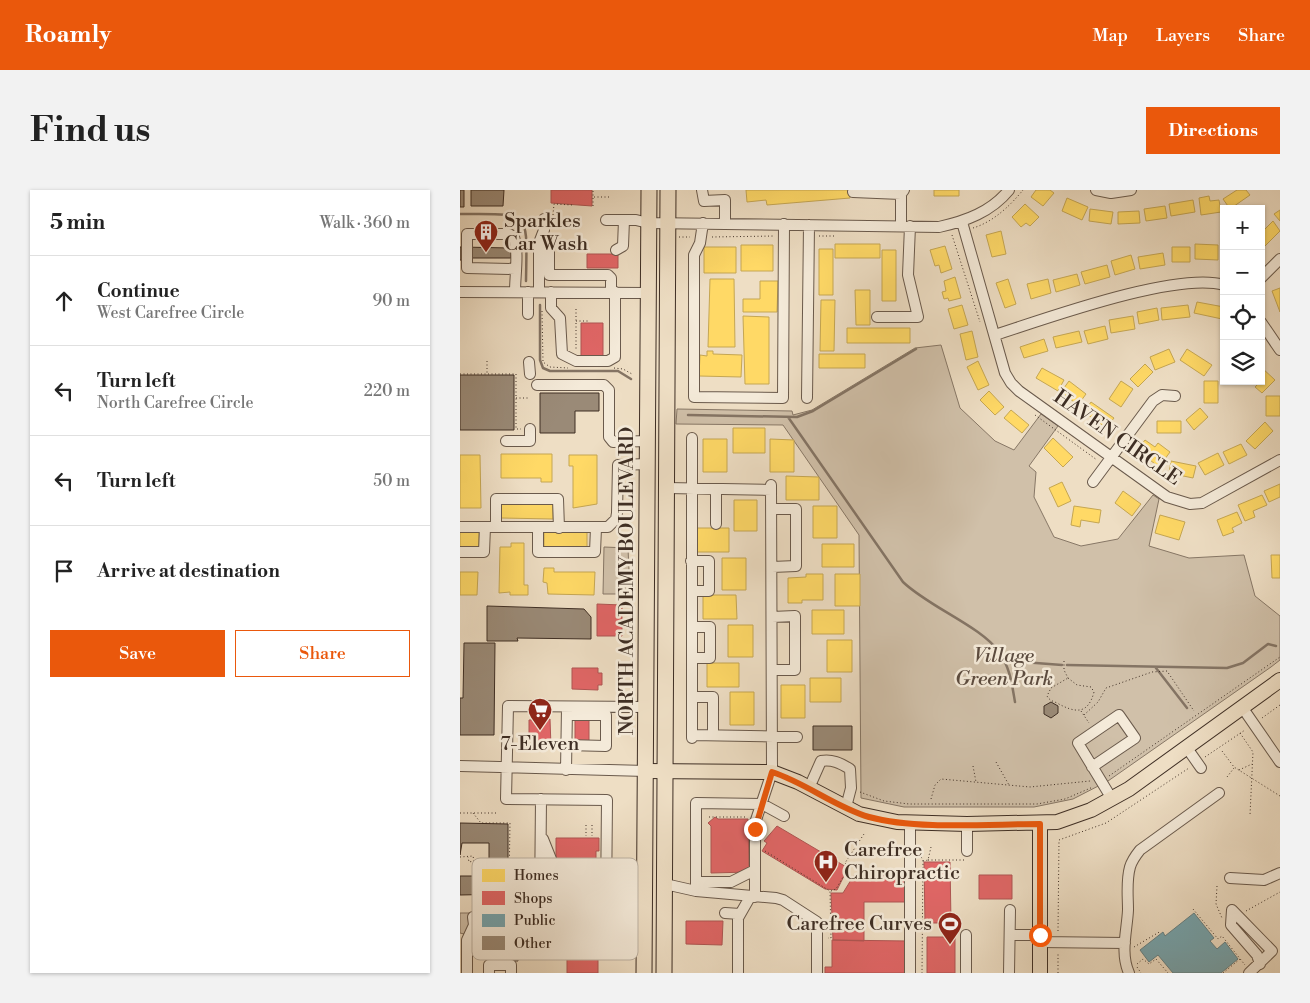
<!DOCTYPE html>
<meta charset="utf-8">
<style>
:root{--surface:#fff;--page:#f2f2f2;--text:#222;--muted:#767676;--line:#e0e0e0;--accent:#ea580c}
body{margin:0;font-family:"Libre Bodoni",serif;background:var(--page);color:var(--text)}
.controls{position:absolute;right:15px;top:15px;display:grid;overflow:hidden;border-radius:0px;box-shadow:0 1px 4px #0004}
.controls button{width:45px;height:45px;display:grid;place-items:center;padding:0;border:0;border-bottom:1px solid var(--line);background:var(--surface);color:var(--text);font:25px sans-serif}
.stop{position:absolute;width:15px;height:15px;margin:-11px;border:4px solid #ea580c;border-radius:50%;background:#fff}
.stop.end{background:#ea580c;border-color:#fff;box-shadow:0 1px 5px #0008}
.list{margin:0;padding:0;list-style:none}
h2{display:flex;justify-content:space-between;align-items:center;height:65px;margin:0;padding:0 20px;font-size:21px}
h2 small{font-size:16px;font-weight:400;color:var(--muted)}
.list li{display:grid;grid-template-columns:32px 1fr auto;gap:15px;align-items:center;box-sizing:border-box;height:90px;padding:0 20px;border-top:1px solid var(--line)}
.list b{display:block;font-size:19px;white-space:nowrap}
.list p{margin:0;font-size:16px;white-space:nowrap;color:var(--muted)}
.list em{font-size:16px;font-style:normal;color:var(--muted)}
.actions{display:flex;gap:10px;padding:15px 20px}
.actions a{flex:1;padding:11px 0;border:1px solid var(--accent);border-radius:0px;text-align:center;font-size:18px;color:var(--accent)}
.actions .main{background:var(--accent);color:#fff}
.icon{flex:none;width:28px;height:28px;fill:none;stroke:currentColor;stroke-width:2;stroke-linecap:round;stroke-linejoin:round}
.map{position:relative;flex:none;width:820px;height:783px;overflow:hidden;border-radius:0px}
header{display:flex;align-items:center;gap:30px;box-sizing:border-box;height:70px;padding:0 25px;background:var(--accent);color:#fff}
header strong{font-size:24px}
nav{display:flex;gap:28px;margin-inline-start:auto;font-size:18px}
.intro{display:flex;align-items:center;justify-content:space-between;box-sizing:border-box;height:120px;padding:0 30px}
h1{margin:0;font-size:35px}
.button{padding:12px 22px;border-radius:0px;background:var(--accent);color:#fff;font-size:18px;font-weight:700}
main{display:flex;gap:30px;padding:0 30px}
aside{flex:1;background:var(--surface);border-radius:0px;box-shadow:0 1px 4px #0004}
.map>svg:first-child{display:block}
.green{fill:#d0c0a9;stroke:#877766}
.homes{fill:#ffd966;stroke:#c5a652}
.shops{fill:#e06666;stroke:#af5552}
.public{fill:#76a5af;stroke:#658185}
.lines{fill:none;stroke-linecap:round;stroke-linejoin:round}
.stream{stroke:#847464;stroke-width:2.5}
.building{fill:#9a8a77;stroke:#3e2e24}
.minor-casing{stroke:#6a5a4c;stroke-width:12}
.major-casing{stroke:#3e2e24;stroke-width:16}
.highway-casing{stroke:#3e2e24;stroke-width:17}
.path{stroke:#3e2e24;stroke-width:1;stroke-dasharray:1 2.5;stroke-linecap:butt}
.minor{stroke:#f4ead9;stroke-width:10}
.major{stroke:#eedec4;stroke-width:14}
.highway{stroke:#eedec4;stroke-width:15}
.route{stroke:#ea580c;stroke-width:6}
.labels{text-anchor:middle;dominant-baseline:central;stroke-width:5;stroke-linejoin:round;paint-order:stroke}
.poi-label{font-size:20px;fill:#3e2e24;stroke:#f4ead9;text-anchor:start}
.street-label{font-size:20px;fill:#3e2e24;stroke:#f4ead9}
.park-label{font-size:20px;font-style:italic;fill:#5b4b3f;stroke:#f4ead9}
.key{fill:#f4ead9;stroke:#bdb2a3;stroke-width:1}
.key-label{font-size:14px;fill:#3e2e24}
</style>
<header>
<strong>Roamly</strong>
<nav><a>Map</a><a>Layers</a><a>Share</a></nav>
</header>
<div class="intro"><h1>Find us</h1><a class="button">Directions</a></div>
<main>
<aside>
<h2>5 min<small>Walk · 360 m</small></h2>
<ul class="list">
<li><svg class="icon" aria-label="ahead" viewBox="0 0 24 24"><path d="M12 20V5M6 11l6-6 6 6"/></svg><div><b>Continue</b><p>West Carefree Circle</p></div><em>90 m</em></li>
<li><svg class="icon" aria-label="left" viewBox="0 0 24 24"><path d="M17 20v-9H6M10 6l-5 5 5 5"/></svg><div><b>Turn left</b><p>North Carefree Circle</p></div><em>220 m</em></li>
<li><svg class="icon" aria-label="left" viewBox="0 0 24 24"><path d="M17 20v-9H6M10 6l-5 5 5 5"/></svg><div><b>Turn left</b></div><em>50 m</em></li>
<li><svg class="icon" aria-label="arrive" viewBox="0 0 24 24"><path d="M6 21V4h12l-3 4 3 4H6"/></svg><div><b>Arrive at destination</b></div></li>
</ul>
<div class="actions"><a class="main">Save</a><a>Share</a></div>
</aside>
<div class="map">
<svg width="820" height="783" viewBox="0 0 820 783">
<rect width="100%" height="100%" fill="#eedec4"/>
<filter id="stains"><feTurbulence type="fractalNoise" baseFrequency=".004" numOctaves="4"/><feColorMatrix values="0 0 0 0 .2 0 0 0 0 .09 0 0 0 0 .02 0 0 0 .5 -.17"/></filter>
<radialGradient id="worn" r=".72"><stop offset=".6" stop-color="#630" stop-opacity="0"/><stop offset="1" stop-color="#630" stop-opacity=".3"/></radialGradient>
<path class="green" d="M481,155l19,63 35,33 19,9 27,-36 17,12 -29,40 7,6 -2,25 20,40 27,9 37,-7 35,-44 6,4 -10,47 40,12 55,-3 11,41 25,20v44l-9,7 -163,114 -35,18 -39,8h-130l-43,-9 -2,-263 -76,-110 -107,-1 1,-15 115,2 1,4 19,-5 103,-62z
M144,357l24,1 2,46h-27z
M0,723h27l-1,4 -7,6 -11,-6 1,10 -5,7 -4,-1z"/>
<path class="homes" d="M286,0h103l1,8 -83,7 -1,-5 -19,2z
M474,0h25v6h-25z
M576,0h14l4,3 -11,13 -12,-9z
M777,0h9l4,5 -20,14 -7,-10z
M749,6l1,5 9,-1 2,12 -20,3 -2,-17z
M607,8l21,9 -6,13 -20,-9z
M733,10l2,12 -24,4 -2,-12z
M565,14l14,13 -9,9 -4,-3 -5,4 -9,-10z
M705,16l2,12 -21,3 -2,-12z
M630,19l23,3 -2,12 -22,-3z
M820,20v11l-6,-7z
M679,21l1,12 -22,1v-12z
M813,31l7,10 -16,16 -3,-4v-10z
M541,41l5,23 -14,3 -6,-22z
M375,54h45v14h-45z
M735,54l23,1v15l-23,-1z
M281,55h32v26h-32z
M485,56l7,23 -11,4 -2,-8 -4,1 -5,-16z
M244,57h32v26h-32z
M712,57h18v15h-18z
M359,59h14v46h-14z
M422,60h14v51h-14z
M703,63l2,12 -25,4 -2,-12z
M671,65l4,14 -20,6 -4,-14z
M647,75l3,12 -25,7 -4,-12z
M617,84l3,11 -24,7 -3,-12z
M495,87l6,21 -12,3 -1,-3 -4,1 -2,-7 4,-1 -2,-10z
M250,89h24l1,68h-27z
M548,89l8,25 -11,4 -9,-25z
M588,89l3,14 -20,6 -4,-15z
M300,91h18l-1,31h-34v-13h17z
M820,98v24l-8,-21z
M395,100h15v35h-14z
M361,110h14l-1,51h-14z
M737,112l27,5 -2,12 -28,-6z
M502,115l6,20 -14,4 -6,-20z
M728,115l2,12 -28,3 -1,-12z
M697,118l2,12 -20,4 -2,-12z
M283,126l26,1v67h-24z
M673,126l2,13 -24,4 -2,-13z
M645,136l3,13 -20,5 -4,-13z
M387,138h63v15h-63z
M512,141l6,26 -12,3 -6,-26z
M619,141l3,11 -26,6 -3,-11z
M584,149l4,12 -24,7 -4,-11z
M709,159l6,13 -20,8 -5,-13z
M727,159l25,16 -8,11 -24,-16z
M247,161h6v3l29,1 -1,22 -42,-1 1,-21 7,1z
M359,164h46v14h-46z
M518,171l11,24 -11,5 -11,-23z
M685,174l8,8 -15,15 -8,-8z
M801,177l14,13 -13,13 -7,-6 6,-6z
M582,178l22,12 -6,11 -22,-13z
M609,191l17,13 -8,11 -17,-13z
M661,191l12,8 -12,18 -12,-8z
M744,191h14v22h-14z
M529,201l15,16 -9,8 -15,-15z
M806,206h14v20h-14z
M631,212l23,16 -8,10 -22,-16z
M740,218l8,9 -14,13 -8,-10z
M551,220l18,15 -7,8 -18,-15z
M697,231h24v12h-24z
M805,232l8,9 -18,18 -9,-8z
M273,238h32v25h-32z
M593,248l20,19 -10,10 -19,-19z
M243,249h24v33h-24z
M310,249l24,1v32h-24z
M685,250l10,7 3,-4 12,9 -11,15 -22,-17z
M781,254l6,11 -18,9 -6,-12z
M758,263l6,12 -19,10 -7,-12z
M41,264h51v28h-11v-4h-40z
M0,265h20l1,53h-21z
M109,265h28v49l-24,4v-42h-4z
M711,271l25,5 -3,12 -24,-5z
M326,286l33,1v23h-33z
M602,292l9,19 -13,6 -9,-19z
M820,294v13l-11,5 -5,-11z
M663,301l18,13 -9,12 -17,-13z
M802,305l5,10 -14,6 2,6 -10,4 -7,-16z
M274,310h23v31h-23z
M41,312h52v17l-52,-1z
M353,316h24v32h-24z
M614,316l27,4 -2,13 -18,-3 -1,7 -9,-2z
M777,322l5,11 -10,5 2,4 -11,4 -6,-16z
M700,325l25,7 -6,18 -24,-7z
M237,338h32v24h-32z
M0,340h19v17h-19z
M84,340h43v17h-43z
M51,353h13v42h4v10h-18v-3l-11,1 1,-46h11z
M362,354h32v23h-32z
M811,365h9v23h-8z
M262,368h24v32h-24z
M84,378h10v4h41l-1,23 -46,-1 -1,-11 -4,-1z
M0,382h18l-1,23h-17z
M346,384h17v26h-21v3h-14v-25l18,-1z
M375,384h25v32h-25z
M243,405h33l1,24h-34z
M352,420h32v24h-32z
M268,435h25v32h-25z
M367,450h25v32h-25z
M247,473h32v24h-32z
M350,488h31v24h-31z
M321,495h24v33h-24z
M270,502h24v33h-24z"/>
<path class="shops" d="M91,0h41v16l-41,-3z
M127,64h31v14h-31z
M121,133h22v33h-22z
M137,414l25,1v31h-25z
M112,478h26v5h4v12h-4v5l-26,-1z
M90,529l1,28h-18v-12h-4v-15z
M115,530h14v21h-14z
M255,627l3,2h30l1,53 -38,1v-47l-3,-3z
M317,636l71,42 -11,22 -12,-1 -63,-38 5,-8 -3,-2z
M96,648h43v13h-3v42h-40v-4h-11v-12h11z
M464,672h26l1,61h-26z
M394,685l52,1v26h-42v39l-31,-1 -2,-47h12z
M519,685h33v24h-33z
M226,731h37l-1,24 -36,-1z
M107,734l31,1v48h-31z
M467,747h28v36h-28z
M372,750l76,1v32h-83v-6h7z"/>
<path class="public" d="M734,723l20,25 -4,3 7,8 8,-7 13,17 -17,14h-48l-15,-18 -9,7 -9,-12 23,-18 2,4z"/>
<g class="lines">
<path class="stream" d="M0,24c72,0 67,-5 66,67
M80,115v55l3,8 7,3h68l13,8
M228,225l109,2 16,-6 103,-62
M328,227l115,165c26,25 79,45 96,70 11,15 13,33 16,50
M539,461l24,11 39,3
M607,475l160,3 16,-5 25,-19 8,2
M696,478l31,40"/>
</g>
<path class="building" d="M0,0h4v17h-4z
M11,0h33l-1,16h-32z
M0,57l51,1v10h-39v3l-12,-1z
M0,185h54v55h-54z
M80,203h59v18h-24v22h-35z
M27,416l97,3 7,8v22l-74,-1 1,3h-31z
M4,453h31l-1,92h-34v-37h3z
M591,512l7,4v7l-7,5 -7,-4v-8z
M353,536h39v24h-39z
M0,633l48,1v70l-48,1v-19h29v-33h-27l-2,12z
M26,738h33v10h8v12h-9v11l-32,-1z"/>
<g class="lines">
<defs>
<path id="minor" d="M242,0l2,11 21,-1v24
M636,0l15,3 20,-3
M393,2l48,2 3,-4
M146,30h30l12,3 291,4c27,-6 52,-15 70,-37
M502,32l43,151 6,10 8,8 148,106 23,7 12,-1 78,-43
M243,33l-3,20 -6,12v142l89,1 1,-174
M441,36v-32
M89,60v25h59l3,3v14
M156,60l7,-4 1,-26
M801,88l19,-19
M0,102l187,1
M55,102c0,-17 4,-39 -1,-55l-5,-3h-42v34l48,1
M68,102v22
M79,102v-49l5,-13v-11
M91,102v16l9,10 2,36 14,7h32l7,-4v-65
M417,127h41l-10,-42 2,-49
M801,132l19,28
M535,145c50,-16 182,-64 229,-50
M69,172l1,12
M77,195h67l5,5v47l4,5 35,-1
M347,208l2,-173
M232,248v300
M46,251h24v-12
M633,292l60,-81 9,-6 13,1
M207,298l104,2
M256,299v35
M311,319h25v57l-24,1
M0,337h148l8,-8 1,-6 1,-48 30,-1
M36,337v-28h62l1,29
M78,338v24h57l1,-24
M0,362h24l1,-25
M231,371h18v30h-17
M312,427l23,-1v54h-23
M232,437h18v31h-18
M232,507h21v38
M782,517l38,55
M232,545l105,2
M106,555l40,1v-31h-39
M727,558l14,20
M0,576l186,5
M632,577l43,-29 -16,-23 -41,28 34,56
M106,580l1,-62
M349,598l12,-27c11,-2 19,2 29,8l1,19 -5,19
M81,609l-1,105 66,1
M83,649l8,20 1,45
M507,661v-27
M770,688l34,2 16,-7
M236,692h35l24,-12
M205,694l31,7 80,7 7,2 34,22v51
M236,701v-88l66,1 22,12
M295,707v-74l17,-51 -1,-287
M185,715h-39l1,-105 -101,-1 2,-93 138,1
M772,720l40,41 -23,22
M772,720l-1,15 26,30 3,9
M265,723l15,1
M27,731l49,1
M550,745h30
M580,752l85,1
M7,783v-33l7,-15 -1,-8
M29,783v-8h22v8
M278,783v-55l12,-21
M450,783v-150
M506,783v-38
M549,783l1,-63
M669,783c-9,-20 -2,-42 -1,-63 0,-14 -2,-29 2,-43 2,-7 6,-12 10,-17l79,-57"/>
<path id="major" d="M186,581l126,1 26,10 61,32 38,8 70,2 90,-2 34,-12 38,-21 151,-109
M580,783v-149"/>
<path id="highway" d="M184,783l5,-783
M204,783l4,-783"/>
</defs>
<use href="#minor" class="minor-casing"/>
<use href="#major" class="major-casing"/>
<use href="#highway" class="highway-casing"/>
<path class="path" d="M134,7h15
M133,16v-16
M93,25l1,-11 18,1
M513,38c20,-6 37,-22 50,-38
M492,45l28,87
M359,46h16
M219,47h11
M252,47l63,-1
M116,119v41
M82,121l1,51 7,5 18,1
M116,131h12v2
M27,171v12
M154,178l9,1 9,5
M0,184h56v55h5
M56,208h14
M575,225l62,45
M604,471v9l4,8
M608,488l9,7 14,2 3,5c-6,23 -19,21 -37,11 -4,-2 -7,-2 -10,-7l4,-8z
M621,521l8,12
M624,525l14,-13 8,-14 46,-16 15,-1 27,40
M802,528l18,-13
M780,543l13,19 -3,63
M762,561l12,16 46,29
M745,567l40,-27
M536,572l13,23
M513,576l3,16
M779,580l13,-6
M649,586l171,-119
M767,587l7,-9
M400,602l24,9 25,3h128l28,-5 28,-12
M471,609l4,-14 6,-6 89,8 60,-6
M0,623h37
M13,623l8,10h29l-1,63
M249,627h38
M126,635v11
M132,635v11
M305,661l65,40 1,47h-3
M460,664l3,7 -1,112
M0,667l13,-1 1,5 -5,1 -1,-5
M468,670h36
M463,671l5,-1 3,-13
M14,672l9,9v5
M757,696l-1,18 6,14
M371,701l5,-2 13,-22 -4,-4 19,-29
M733,719l25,30 4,-3 23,29
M786,721l34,-19
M598,741l1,-91 47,-17 83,-55
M674,757l27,-16
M677,774l6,-5 6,5 7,-5 12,14
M677,777l4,6
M598,783v-20
M763,783l17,-14"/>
<use href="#minor" class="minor"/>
<use href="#major" class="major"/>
<use href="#highway" class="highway"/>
</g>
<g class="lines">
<path class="route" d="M295,639l17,-57c34,11 63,35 97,45 48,13 120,7 171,7v111"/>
</g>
<defs>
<symbol id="building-pin" viewBox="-11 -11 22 30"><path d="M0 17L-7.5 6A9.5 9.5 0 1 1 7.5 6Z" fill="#8f2418" stroke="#f4ead9"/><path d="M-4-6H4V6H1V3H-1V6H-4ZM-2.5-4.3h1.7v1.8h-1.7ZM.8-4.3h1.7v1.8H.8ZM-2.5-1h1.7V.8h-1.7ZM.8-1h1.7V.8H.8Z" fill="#fff"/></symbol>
<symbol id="supermarket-pin" viewBox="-11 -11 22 30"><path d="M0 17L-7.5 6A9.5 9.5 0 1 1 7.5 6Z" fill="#8f2418" stroke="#f4ead9"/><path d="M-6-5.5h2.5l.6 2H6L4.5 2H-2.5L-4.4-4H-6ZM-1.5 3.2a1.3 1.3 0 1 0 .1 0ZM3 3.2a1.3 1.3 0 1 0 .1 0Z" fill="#fff"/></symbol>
<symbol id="hospital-pin" viewBox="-11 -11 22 30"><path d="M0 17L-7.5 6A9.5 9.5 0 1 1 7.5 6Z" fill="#8f2418" stroke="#f4ead9"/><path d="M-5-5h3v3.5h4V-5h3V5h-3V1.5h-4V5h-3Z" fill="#fff"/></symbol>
<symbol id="stadium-pin" viewBox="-11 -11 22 30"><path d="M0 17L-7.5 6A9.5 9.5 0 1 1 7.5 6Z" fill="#8f2418" stroke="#f4ead9"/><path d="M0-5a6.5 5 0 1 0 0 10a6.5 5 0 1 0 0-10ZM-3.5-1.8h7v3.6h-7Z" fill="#fff"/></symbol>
</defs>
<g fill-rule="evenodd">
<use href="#building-pin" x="12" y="28" width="28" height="38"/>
<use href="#supermarket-pin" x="66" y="506" width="28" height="38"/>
<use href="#hospital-pin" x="352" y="658" width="28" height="38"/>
<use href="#stadium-pin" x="476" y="720" width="28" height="38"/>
</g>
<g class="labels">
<g class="poi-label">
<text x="44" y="31">Sparkles<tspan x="44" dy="23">Car Wash</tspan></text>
<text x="80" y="554" text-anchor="middle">7-Eleven</text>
<text x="384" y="660">Carefree<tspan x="384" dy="23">Chiropractic</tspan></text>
<text x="472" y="734" text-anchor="end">Carefree Curves</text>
</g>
<g class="street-label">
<text transform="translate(657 248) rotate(35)">HAVEN CIRCLE</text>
<text transform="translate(167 391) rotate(-90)">NORTH ACADEMY BOULEVARD</text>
</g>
<g class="park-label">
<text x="544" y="466">Village<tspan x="544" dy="23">Green Park</tspan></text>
</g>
</g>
<rect x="12" y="668" width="166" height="102" rx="8" class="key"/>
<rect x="22" y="679" width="23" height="13" fill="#ffd966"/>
<rect x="22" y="701" width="23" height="14" fill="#e06666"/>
<rect x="22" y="724" width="23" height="13" fill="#76a5af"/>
<rect x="22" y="746" width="23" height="14" fill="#9a8a77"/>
<g class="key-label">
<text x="54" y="690">Homes</text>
<text x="54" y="713">Shops</text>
<text x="54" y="735">Public</text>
<text x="54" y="758">Other</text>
</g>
<rect width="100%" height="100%" filter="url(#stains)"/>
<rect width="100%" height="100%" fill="url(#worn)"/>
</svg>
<div class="controls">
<button>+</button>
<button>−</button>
<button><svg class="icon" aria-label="locate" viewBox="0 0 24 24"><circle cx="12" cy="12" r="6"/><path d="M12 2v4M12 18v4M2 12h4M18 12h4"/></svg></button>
<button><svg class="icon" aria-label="layers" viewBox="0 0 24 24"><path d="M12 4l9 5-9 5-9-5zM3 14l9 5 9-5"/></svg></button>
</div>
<div class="stop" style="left:580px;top:745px"></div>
<div class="stop end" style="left:295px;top:639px"></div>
</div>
</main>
